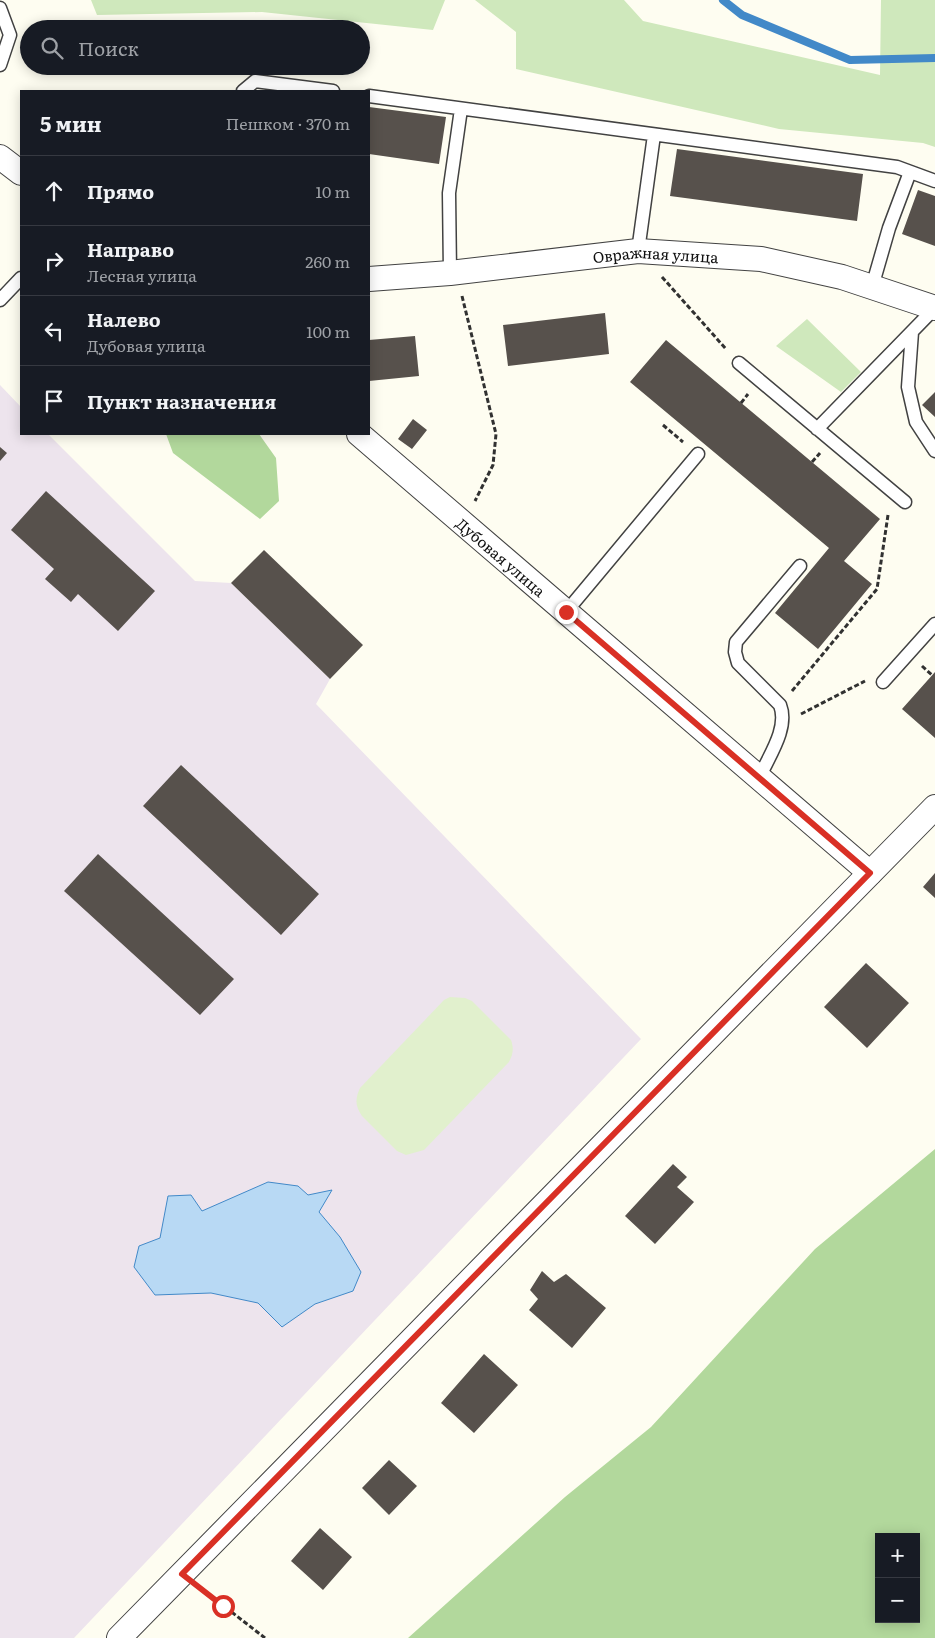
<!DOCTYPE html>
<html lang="ru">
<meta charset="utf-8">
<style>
:root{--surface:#171b24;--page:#20242c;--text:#f1f3f6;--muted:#9ea1a6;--line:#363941}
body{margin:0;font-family:Literata,serif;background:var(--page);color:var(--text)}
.controls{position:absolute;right:15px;bottom:15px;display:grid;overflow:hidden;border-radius:0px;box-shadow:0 2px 12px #0003}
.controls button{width:45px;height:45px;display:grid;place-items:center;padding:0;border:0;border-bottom:1px solid var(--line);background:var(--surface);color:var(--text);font:25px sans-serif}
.stop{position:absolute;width:15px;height:15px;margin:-11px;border:4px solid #d93025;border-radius:50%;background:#fff}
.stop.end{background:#d93025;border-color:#fff;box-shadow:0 1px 5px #0008}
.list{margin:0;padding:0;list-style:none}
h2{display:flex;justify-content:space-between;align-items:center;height:65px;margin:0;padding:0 20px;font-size:21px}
h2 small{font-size:16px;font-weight:400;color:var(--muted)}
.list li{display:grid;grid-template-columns:32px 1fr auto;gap:15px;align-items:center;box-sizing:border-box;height:70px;padding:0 20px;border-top:1px solid var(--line)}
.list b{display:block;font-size:19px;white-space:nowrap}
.list p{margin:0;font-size:16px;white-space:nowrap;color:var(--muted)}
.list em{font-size:16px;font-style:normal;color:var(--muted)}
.icon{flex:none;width:28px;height:28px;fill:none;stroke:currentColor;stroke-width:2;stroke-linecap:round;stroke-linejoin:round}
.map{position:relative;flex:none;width:935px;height:1638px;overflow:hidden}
.search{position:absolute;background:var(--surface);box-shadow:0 2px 12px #0003;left:20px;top:20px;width:350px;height:55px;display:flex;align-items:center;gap:12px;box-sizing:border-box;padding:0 18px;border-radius:28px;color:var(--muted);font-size:19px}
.panel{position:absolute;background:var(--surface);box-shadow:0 2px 12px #0003;left:20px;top:90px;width:350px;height:345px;border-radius:0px}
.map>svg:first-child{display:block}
.industrial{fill:#ede4ed}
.green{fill:#cfe8bc}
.forest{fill:#b2d89c;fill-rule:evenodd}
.pitch{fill:#e1f0cd}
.water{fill:#b8d9f4;stroke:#4289c8}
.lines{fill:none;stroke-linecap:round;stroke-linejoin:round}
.stream{stroke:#4289c8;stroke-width:8}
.building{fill:#57514c}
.lane-casing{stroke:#424242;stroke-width:15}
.street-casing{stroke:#424242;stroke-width:26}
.path{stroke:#313131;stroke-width:3;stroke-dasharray:5 2.5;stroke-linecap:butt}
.lane{stroke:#fff;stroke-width:12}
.street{stroke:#fff;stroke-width:24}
.route{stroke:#d93025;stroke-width:6}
.labels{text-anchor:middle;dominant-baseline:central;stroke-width:5;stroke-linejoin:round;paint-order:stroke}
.street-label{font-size:15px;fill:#0f0f0f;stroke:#fff}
</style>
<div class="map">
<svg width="935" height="1638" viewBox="0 0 935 1638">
<rect width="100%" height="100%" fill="#fefdf1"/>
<path class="industrial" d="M0,385l21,22v27h27l147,147 36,2 99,96 -14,25 325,335 -567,599h-74z"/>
<path class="green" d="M91,0h354l-12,30 -171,-18 -165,3z
M475,0h149l19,21 237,54 1,-75h54v147l-12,-4 -144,-14 -263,-60v-37z
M807,319l54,53 -20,20 -65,-46z"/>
<path class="forest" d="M166,434h93l17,24 3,43 -19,18 -87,-66z
M935,1149v489h-527l157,-141 86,-70 164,-178zM879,1537h37v82h-37z"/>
<path class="pitch" d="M450,997l15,1 7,3 39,39c3,9 2,14 -2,22l-85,88 -18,5 -9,-4 -35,-35c-7,-10 -7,-17 -2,-28l84,-88z"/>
<path class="water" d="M268,1182l30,4 10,9 24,-5 -13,22 21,25 21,35 -8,19 -38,13 -33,23 -24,-24 -47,-10 -56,2 -21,-28 5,-21 21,-8 8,-42 23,-1 11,16z"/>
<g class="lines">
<path class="stream" d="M723,0l19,15 108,45 85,-2"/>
</g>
<path class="building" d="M369,107l77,10 -7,47 -70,-10z
M677,149l186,25 -6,47 -187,-25z
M918,190l17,6v50l-33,-12z
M605,313l4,41 -101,12 -5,-41z
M415,336l4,40 -50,5v-41z
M666,340l214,179 -36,42 28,23 -54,65 -43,-36 54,-65 -199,-166z
M935,392v25l-13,-12z
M413,419l14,11 -15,19 -14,-10z
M0,447l7,6 -7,8z
M46,491l109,100 -37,40 -40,-37 -7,8 -26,-23 9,-10 -43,-39z
M264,550l99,95 -33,34 -99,-96z
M935,672v66l-33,-29z
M181,765l138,129 -38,41 -138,-129z
M98,854l136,125 -34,36 -136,-124z
M935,873v25l-12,-11z
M866,963l43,40 -42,45 -43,-41z
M673,1164l14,13 -10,10 17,15 -39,42 -30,-28z
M542,1271l12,11 12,-8 40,34 -34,40 -43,-38 9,-11 -8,-9z
M484,1354l34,31 -44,48 -33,-30z
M389,1460l28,26 -28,29 -27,-27z
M320,1528l32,29 -29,33 -32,-29z"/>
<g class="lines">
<defs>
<path id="lane" d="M0,8l10,27 -10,30
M243,91l12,-10 78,10
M369,96l528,71 38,14
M638,251l16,-116
M450,273l-1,-80 12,-84
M872,287l17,-59 21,-56
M0,300l21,-22
M912,332l-4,55 8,35 19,29
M739,363l166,139
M817,429l118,-121
M566,612l132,-158
M883,682l52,-58
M759,778c10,-22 30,-50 21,-73l-42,-42 -3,-11 1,-10 64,-76"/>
<g id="street">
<path d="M0,157l21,16"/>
<path id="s1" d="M369,279l81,-6 188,-22 123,8 81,18 93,31"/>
<path id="s2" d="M359,434l511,439"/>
<path d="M119,1638l816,-831"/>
</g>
</defs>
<use href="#lane" class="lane-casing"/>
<use href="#street" class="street-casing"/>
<path class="path" d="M662,277l64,72
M462,296l34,138 -3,31 -18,36
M741,403l7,-9
M663,425l20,17
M812,462l8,-9
M922,666l10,9
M792,691l85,-102 11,-74
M801,714l64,-33
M202,1589l63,49"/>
<use href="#lane" class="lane"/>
<use href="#street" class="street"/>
</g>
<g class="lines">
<path class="route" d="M223,1606l-41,-32 688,-701 -304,-261"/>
</g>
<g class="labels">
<g class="street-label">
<text stroke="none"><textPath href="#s1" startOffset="288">Овражная улица</textPath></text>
<text stroke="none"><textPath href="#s2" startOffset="188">Дубовая улица</textPath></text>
</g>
</g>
</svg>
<div class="controls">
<button>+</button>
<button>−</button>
</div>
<div class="stop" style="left:223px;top:1606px"></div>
<div class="stop end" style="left:566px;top:612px"></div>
<div class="search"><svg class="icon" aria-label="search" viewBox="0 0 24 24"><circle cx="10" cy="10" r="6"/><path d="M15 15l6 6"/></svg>Поиск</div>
<section class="panel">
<h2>5 мин<small>Пешком · 370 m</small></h2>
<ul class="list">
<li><svg class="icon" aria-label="ahead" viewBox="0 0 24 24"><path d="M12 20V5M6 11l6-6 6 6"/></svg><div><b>Прямо</b></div><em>10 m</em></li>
<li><svg class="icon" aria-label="right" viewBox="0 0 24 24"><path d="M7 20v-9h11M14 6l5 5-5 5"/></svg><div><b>Направо</b><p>Лесная улица</p></div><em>260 m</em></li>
<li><svg class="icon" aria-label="left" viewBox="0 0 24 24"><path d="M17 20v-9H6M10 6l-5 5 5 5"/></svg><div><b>Налево</b><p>Дубовая улица</p></div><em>100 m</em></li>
<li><svg class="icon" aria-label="arrive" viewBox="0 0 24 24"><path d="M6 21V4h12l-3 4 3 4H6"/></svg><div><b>Пункт назначения</b></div></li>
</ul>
</section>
</div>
